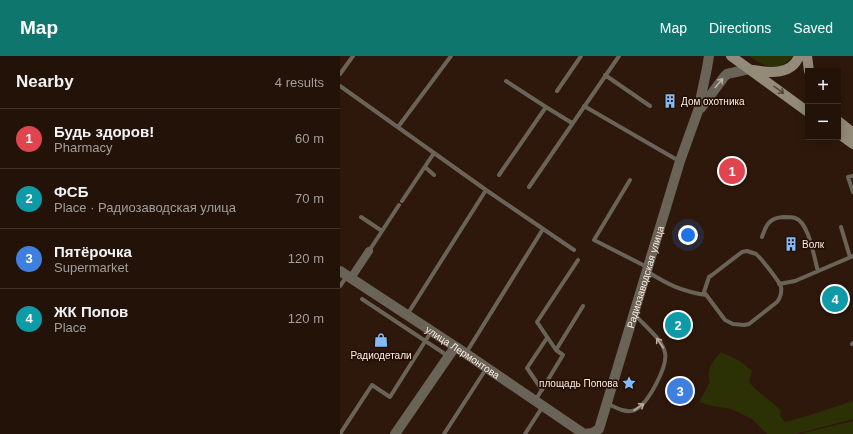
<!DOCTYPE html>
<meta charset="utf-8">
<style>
:root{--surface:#221208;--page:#2e2016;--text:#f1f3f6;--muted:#a29e9c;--line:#3f3229;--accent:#0f766e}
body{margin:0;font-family:Helvetica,sans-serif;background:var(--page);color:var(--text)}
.controls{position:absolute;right:12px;top:12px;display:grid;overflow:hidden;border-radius:0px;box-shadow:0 2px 10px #0003}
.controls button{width:36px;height:36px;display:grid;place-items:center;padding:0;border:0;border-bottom:1px solid var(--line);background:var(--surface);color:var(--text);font:20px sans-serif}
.you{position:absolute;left:348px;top:179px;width:14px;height:14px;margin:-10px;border:3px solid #fff;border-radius:50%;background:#1a73e8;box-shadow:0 0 0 6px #1a73e833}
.badge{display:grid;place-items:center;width:26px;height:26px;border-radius:50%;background:var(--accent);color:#fff;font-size:13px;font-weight:700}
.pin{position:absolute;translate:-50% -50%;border:2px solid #fff;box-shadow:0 1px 4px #0006}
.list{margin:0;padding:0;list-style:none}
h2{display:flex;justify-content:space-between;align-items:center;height:52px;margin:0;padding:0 16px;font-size:17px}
h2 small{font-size:13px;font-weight:400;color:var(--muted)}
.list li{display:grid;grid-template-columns:26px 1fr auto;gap:12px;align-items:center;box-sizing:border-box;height:60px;padding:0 16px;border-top:1px solid var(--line)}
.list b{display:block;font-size:15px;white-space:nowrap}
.list p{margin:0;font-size:13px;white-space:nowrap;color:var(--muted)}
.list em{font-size:13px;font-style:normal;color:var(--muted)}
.map{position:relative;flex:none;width:513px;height:378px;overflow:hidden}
header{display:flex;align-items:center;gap:24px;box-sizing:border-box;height:56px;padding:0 20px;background:var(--accent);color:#fff}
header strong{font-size:19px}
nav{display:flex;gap:22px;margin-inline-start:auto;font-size:14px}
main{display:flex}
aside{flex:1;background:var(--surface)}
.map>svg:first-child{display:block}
.green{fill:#2b3005}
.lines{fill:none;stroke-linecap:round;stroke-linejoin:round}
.service{stroke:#696358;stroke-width:4}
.minor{stroke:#696358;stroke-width:8}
.tertiary{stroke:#696358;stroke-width:10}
.secondary{stroke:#938a78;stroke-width:10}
.oneway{stroke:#baaea4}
.oneway2{stroke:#564638}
.labels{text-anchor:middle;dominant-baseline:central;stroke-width:3.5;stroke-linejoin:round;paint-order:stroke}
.poi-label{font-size:10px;fill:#fcece3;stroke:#240f03;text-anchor:start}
.street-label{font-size:10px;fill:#fcece3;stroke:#240f03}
</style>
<header>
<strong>Map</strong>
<nav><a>Map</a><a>Directions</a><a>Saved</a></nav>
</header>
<main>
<aside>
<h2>Nearby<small>4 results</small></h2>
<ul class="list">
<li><span class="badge" style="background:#e0444e">1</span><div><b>Будь здоров!</b><p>Pharmacy</p></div><em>60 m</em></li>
<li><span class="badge" style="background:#0f9aa8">2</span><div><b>ФСБ</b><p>Place · Радиозаводская улица</p></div><em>70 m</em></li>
<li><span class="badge" style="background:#3f7fe0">3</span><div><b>Пятёрочка</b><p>Supermarket</p></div><em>120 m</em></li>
<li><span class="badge" style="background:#0f9aa8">4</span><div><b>ЖК Попов</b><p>Place</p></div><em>120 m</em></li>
</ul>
</aside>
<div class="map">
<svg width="513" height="378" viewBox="0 0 513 378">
<rect width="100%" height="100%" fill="#2e180b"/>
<path class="green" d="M409,0h44c-15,18 -28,11 -44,0z
M381,296l19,9 12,10 -3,11c9,11 22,18 32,29l-1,5 5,6 22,-6 46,-15v18l-57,15h-29l-15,-15 -21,-10 -19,-3 -13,-4 11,-20c-4,-14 2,-20 11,-30z
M513,365v13h-52l6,-2z"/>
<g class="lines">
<path class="service" d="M0,18l13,-18
M265,19l45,31
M166,25l40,26
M0,30l146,104 88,60
M217,35l24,-35
M244,50l95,55
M58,71l53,-71
M85,111l9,8
M159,119l47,-68 26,16
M513,120l-5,1 5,15
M290,124l-36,60 53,27
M189,131l90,-131
M62,145l32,-48
M21,161l21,14
M501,171l9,30
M422,181c4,-12 7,-19 21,-20 3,0 9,0 12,1 14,4 19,40 23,53
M29,195l30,-46
M407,195c3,1 6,2 9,3 4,3 24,28 25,33 1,5 -1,12 -4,15l-28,22 -5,1 -11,-1 -8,-4 -21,-28 5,-15 3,-2 30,-23z
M308,216c21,13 33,19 58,23
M439,228l16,-3 58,-25
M0,230l7,-10
M22,243l86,57
M67,259l79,-125
M512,288l1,-1
M216,294l-19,-28 41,-62
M126,297l77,-124
M202,334l-15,-22 20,-30
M195,345l28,-46 -7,-5 27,-44
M266,347c9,4 20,11 29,7 13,-6 33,-44 30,-57 -2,-13 -21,-28 -30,-38
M0,378l32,-49 18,12 41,-65
M104,378l42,-65
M185,378l18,-28"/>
<path class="minor" d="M11,222l18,-27"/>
<g class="tertiary">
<path d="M361,52l23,-31 3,-3 22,-5"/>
<path id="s1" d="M0,215l125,82 119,81"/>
<path d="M55,378l60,-87"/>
<path id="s2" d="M245,378l7,-1 7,-4 81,-268 18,-50 9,-43 2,-12"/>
</g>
<path class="secondary" d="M391,0l77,56
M467,0l2,15
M413,14c17,3 39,5 46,-14
M498,65l15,12
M498,77l15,11"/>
</g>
<defs><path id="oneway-shaft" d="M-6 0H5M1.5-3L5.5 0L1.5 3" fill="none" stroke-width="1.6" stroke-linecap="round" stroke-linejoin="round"/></defs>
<g class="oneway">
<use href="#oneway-shaft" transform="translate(379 27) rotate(-50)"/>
<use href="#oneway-shaft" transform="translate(320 287) rotate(-125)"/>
<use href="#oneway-shaft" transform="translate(299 351) rotate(-34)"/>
</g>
<use class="oneway2" href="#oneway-shaft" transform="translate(439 34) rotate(36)"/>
<defs>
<symbol id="building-bare" viewBox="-9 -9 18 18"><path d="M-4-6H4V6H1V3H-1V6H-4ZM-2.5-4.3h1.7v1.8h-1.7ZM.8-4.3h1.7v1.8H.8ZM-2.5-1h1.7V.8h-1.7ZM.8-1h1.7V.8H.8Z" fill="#84bcfb" stroke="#240f03" stroke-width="2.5" paint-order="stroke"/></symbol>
<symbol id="shop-bare" viewBox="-9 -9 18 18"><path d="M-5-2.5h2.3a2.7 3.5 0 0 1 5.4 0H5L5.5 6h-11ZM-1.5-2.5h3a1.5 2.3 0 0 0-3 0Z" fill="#84bcfb" stroke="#240f03" stroke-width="2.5" paint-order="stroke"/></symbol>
<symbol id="sight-bare" viewBox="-9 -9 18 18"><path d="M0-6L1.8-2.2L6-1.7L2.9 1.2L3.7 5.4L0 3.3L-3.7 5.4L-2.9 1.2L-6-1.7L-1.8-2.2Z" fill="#84bcfb" stroke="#240f03" stroke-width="2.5" paint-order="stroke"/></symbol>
</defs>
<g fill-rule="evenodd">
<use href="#building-bare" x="320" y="35" width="20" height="20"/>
<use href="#building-bare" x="441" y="178" width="20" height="20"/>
<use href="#shop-bare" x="31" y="274" width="20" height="20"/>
<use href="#sight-bare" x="279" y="317" width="20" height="20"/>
</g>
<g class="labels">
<g class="poi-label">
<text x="341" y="45">Дом охотника</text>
<text x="462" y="188">Волк</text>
<text x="41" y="299" text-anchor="middle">Радиодетали</text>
<text x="278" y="327" text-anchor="end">площадь Попова</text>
</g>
<g class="street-label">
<text stroke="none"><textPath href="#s2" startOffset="174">Радиозаводская улица</textPath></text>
<text stroke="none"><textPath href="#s1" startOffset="147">улица Лермонтова</textPath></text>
</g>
</g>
</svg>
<div class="controls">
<button>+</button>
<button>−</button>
</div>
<div class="you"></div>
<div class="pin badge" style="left:392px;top:115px;background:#e0444e">1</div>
<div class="pin badge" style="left:338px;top:269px;background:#0f9aa8">2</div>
<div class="pin badge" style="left:340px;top:335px;background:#3f7fe0">3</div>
<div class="pin badge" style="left:495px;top:243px;background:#0f9aa8">4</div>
</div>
</main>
